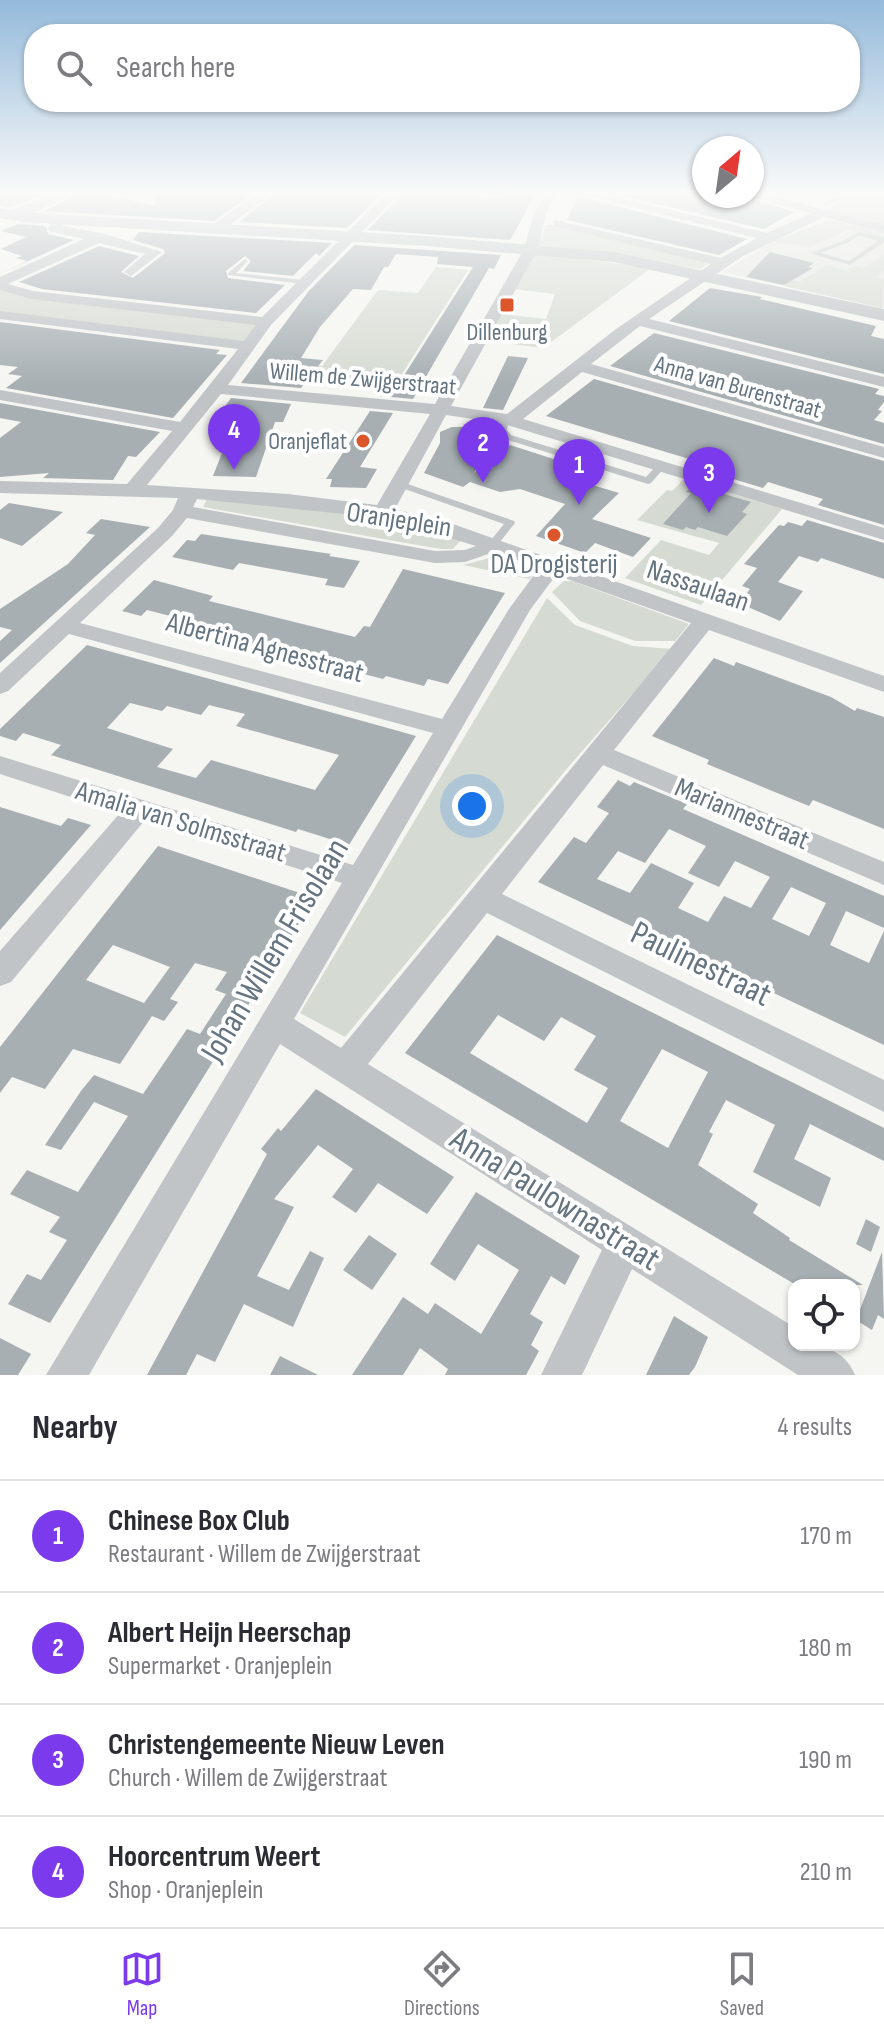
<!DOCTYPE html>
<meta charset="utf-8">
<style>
:root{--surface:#fff;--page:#f7f7f7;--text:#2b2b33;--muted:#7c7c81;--line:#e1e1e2;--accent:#7c3aed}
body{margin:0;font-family:"Sofia Sans Condensed",sans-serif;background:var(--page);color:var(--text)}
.controls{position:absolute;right:24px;bottom:24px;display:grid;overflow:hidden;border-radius:16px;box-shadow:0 2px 6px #0004}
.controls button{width:72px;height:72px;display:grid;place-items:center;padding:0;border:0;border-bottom:2px solid var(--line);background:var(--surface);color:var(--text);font:40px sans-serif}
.compass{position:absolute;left:692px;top:136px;width:72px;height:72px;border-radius:50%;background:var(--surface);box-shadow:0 2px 6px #0004;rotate:29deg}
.you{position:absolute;left:472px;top:806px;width:28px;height:28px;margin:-20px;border:6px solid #fff;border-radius:50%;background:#1a73e8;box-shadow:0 0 0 12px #1a73e833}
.badge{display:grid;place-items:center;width:52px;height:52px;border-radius:50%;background:var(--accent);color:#fff;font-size:26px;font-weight:700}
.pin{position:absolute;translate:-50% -66px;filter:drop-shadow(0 2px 4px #0008)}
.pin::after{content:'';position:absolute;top:42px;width:28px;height:24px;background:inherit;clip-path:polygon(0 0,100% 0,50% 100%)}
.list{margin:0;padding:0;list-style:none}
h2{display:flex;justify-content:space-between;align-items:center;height:104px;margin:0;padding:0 32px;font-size:34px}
h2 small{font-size:26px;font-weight:400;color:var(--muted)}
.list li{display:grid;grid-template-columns:52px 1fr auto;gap:24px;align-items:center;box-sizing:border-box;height:112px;padding:0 32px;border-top:2px solid var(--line)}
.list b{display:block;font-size:30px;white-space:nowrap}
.list p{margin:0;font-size:26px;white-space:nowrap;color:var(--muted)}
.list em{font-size:26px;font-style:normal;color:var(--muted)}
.icon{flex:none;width:44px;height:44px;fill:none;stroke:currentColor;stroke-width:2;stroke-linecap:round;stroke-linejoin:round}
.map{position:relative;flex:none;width:884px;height:1375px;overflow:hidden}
.search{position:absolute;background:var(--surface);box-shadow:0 2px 6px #0004;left:24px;right:24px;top:24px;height:88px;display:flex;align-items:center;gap:20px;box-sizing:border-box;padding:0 28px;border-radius:32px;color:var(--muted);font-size:30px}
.sheet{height:552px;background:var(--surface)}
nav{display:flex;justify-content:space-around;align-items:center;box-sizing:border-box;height:112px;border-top:2px solid var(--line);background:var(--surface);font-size:22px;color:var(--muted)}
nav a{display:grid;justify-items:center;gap:4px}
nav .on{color:var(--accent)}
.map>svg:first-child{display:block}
.built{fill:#e5e6e4}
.green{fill:#d5dbd2}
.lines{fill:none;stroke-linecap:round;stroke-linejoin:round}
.stream{stroke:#b7c3c7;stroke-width:3}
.building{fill:#a7afb3;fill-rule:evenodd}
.service{fill:#c0c4c7;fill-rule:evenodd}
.minor{fill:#c0c4c7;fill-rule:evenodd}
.tertiary{fill:#c0c4c7;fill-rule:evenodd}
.poi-dot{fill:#db562b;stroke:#fff;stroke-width:3}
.labels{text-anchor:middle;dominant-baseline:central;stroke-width:8;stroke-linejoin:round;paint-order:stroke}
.far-poi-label{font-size:24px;fill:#657481;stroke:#fff}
.far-street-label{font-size:24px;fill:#657481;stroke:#fff}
.street-label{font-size:28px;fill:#657481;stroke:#fff}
.poi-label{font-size:28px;fill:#657481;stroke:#fff}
.near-street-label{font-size:34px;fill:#657481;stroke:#fff}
</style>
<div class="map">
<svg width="884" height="1375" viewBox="0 0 884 1375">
<rect width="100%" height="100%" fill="#f5f5f1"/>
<path class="built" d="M832,220l52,13v75l-161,-36 47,-29z"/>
<path class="green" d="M856,194h28v32l-59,-16z
M829,220l55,13 -4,4 -33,-7 -36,17c-16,-5 -26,-1 -39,-6z
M546,225h15l150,37 -11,7 -87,-15 -75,-9z
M536,253l115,15 -108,80 -53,-7 11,-27 45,5 9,-25 -41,-5z
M884,254v16l-9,7 9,3 -2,28 -98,-22 8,-6 8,2 26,-17 22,6 7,-5 9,2z
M436,267l32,3 -66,104 22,3 -7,12 -112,-12 8,-12 9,1 56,-76 40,3z
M0,290l263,35 -15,17 -248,-30z
M684,479l98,30 -81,96 -76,-27 36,-38 48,15 10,-12 -82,-23 30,-30 5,1z
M208,497l93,7 95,16 65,20 -8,9h-13l-237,-42z
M497,556l39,10 -6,13 -67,-14z
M564,581h8l117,43 -14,17h-40l-55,-20 -28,-29z
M547,598l28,27 58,21 39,3 -102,116 -225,272 -45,-24z"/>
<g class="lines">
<path class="stream" d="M876,203l8,-3"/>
</g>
<path class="building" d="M0,194h46l-35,13 -11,-2z
M78,194h26l51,12 1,-12h96l-38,27 -169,-10z
M274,194h108l-35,34 -108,-6z
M402,194h52l47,5 3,-5h32l-26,46 -142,-10z
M615,194l129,2 50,16 -30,17z
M579,196l1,1 167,42 -28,16 -152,-35z
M18,224l28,2 2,8 26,6 -74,34 27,-13 -11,-3 6,-2 -21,-7 25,-12 -25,-6z
M139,232l193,11 -13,13 -3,-3 -23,23 -50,-5 8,-10 -6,-5 -19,15 2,7 57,7 -29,28 -214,-24 -23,-7 80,-36 40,10 -18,16 12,6 32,-25 -2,-4 -30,-9z
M354,245l147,10 -7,14 -5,-1 -76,131 -33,-3 5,-9 11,1 77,-121 -36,-3 1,-7 -42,-3 -8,13h-4l-13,23 -18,-1 -33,38 -19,31 22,2 -22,28 -60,-5 67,-91z
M770,252l44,11 -6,4 5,1 -29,17 -38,-8z
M710,288l52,9 -2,2 116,27 -5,10 13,3v35l-215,-53z
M0,322l220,28 -4,4 11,1 -54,63 -167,-30 16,-12 -14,-2 10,-7 -18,-2z
M654,333l225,56 -4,5 9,2v6l-6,8 4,1 -8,9 10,3v21l-274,-78z
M508,356l20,2 -25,52 -20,-2z
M594,379l290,82v64l-66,-20 5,-6 -55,-17 -5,6 -56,-17 4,-4 -25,-9 -140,-42z
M231,398l60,6 -8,18h-8l-19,55 -43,-1 23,-59 -18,-1z
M0,403l160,29 -24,25 -8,-1 -15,24 -70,-2 6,-5 -49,4v-39l21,-16 -21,-4z
M370,411l23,2 -33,54 17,2 -11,19 -36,-1 2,-8h-6z
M476,422l20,3 -1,5 -10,7 5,1 -16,35 36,-28 90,29 -11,10 30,9 -27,26 59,19 -18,19 -38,-14 -10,10 -49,-17 29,-32 -45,-15 -20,3 -30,-10 -7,5 -39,-14 16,-30v-11l12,-5h21z
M693,485l58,17 -9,10 5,2 -20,22 -29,-9 -3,3 -9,-3 -3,3 -20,-6 28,-31 -5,-1z
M9,503l54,9 -41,34 -22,-8v-28z
M101,519l49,8 -150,136v-22l12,-11 -12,-3v-18l68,-45 27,-29 -9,-2z
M807,520l77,23v36l-63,-21 -3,4 -19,-6 -21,26 25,9 -23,30 -41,-18 11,-14 -8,-3 15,-18 -13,-4 35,-39 5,1 4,-4 14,4z
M201,534l130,20 -2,2 31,5 -16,27 -19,-3 3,-6 -89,-16 -6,7 -61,-13 15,-17 8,1z
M403,569l102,24 -57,91 -20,-5 -4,7 -38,-10 -3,3 -207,-54 6,-6 -35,-9 -6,6 -19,-5 32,-31 59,16 -4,5 146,36 9,-11 6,1z
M87,645l308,85 21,6 -67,109 -51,-16 -2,3 -245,-77 10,-10 -38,-12 -7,8 -16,-5v-7zM130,703l32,8 5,-5 34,9 8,-10 36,9 -9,12 103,29 -24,35 -104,-30 -15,18 -39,-11 16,-18 -66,-21z
M714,658l20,8 2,-4 95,35 24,14 2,-3 27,9v112l-71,-29 -4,6 -102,-42 2,-4 -57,-24z
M618,780l12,6 4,-4 53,22 -4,5 201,87v32l-38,-17 -16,34 39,18 15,-32v114l-346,-163 36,-45 12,6 23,-30 -12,-6zM669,829l37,17 -18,27 31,14 16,-26 35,16 -19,31 -27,-12 -16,26 -30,-14 16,-25 -43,-20 -21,30 -33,-14 21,-28 27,12zM791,887l35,16 -17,33 -37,-17z
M0,807l61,19 7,-8 23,7 -91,105z
M158,846l157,52 -265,425 -42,-19 19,-30 14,6 26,-40 -18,-8 11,-15 -50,-23 17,-24 51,22 50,-76 -34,-14 -33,48 -16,-5 36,-54 13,-16 49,19 44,-65 13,5 26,-40 -11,-4 12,-18 -32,-9 -25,36 8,3 -14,19 -12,-5 -32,48 -47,-15 -28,40 -33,-12 -12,16v-46zM113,945l57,22 -26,36 -58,-23z
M497,935l387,193v33l-74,-37 -16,35 37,19 -11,29 -67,-35 22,-47 -49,-25 -17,32 4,2 -15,31 60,39 -5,9 37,25 -1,2 74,45h-67l-391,-232zM498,1015l46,26 17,-24 35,19 -22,34 34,18 -21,35 -117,-70zM662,1049l46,23 -40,76 -48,-27z
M316,1089l138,88 -27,37 -49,-31 -22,30 -24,-16 21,-28 -35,-24 -44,54 20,8 -37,69 32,14 21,-39 14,7 -31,69 -49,-23 -29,58 -18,-8 -11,21h-39l120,-221 -6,-5 17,-21 3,3z
M476,1192l104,64 -15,29 -14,-9 -21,38 13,8 -12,23 8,6 -13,24h-81l3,-6 -28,-21 -17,27h-51l51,-78 25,17 7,-11 46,31 38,-64 -41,-26 -23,37 -25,-17z
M866,1219l14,8 -9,25 -15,-8z
M369,1235l28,19 -25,36 -29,-20z
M882,1252l2,67 -6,-4 -6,15 -16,-10z
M674,1316l34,21 -13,30 -6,8h-43z
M0,1338l31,16 -13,21h-18z
M280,1356l38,19h-48z"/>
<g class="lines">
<path class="service" d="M842,194h6l-2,4 -21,8 -3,-2z
M858,232l26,5v5l-34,23 -40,-12 33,-12zM859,236l19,5 -29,20 -29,-8 27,-10z
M245,259l3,2 -12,12 67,7 4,2 -4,2 -75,-9v-2z
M505,416l4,3 -2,11 4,5 135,42 11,-12 3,-1 5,3 -14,16 -3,1 -143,-45 -7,-9 3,-11z
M399,481l115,40 1,2 -19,24h-8l-1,-2 17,-21 -108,-38v-4z"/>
<path class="minor" d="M257,194h14l-50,38h-10v-6z
M386,194h13l-128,131 -43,60 207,19 89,-155 10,-36 12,-19h12l-12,19 -8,36 -87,157 56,8 109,-85 95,-65 -157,-38v-6l167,38 36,-20 -176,-44h21l165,39 44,-20 -64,-17 18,-2 119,31v8l-60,-16 -81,39 -94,63 235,58v10l-244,-61 -49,38 293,83v11l-302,-86 -59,47 361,109v12l-383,-117 -55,-8 -51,94 55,14 434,153v16l-175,-62 -95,120 270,112v23l-281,-120 -101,129 382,186v32l-397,-199 -119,151 426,263v18c27,0 50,3 61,30h-57l-166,-106 -50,106h-41l61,-125 -322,-206 -191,331h-43l296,-492 -197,-63 -134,162 -11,4v-35l120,-138 -120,-39v-18l353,109 80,-132 -364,-99 -61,57 -8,3v-21l158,-145 15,-18 5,-12 -178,-5v-12l127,3 45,-53 -172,-31v-10l180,32 58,-73 -238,-30v-8l244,30 12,-16 -224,-26 -32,-9v-13l84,-38 -35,-8 -1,-3 8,-12 4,-1 6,4 -4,7 43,8 57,18 -31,24 -7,-4 21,-18 -46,-11 -91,41 25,7 229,26zM221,394l209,20 -53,91 -89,-11 -141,-9zM197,499l186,19 93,28 -11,4 -30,1 -242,-44zM187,518l248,45 30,-1 29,-10 45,16 -30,41 -67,110 -362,-96 92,-87zM556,575l135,48 -350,425 -47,-29 236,-409z"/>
<path class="tertiary" d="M54,194h21l-43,19 394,23 188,16 270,57v12l-270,-59 -188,-16 -403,-24 -23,-4v-10l11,2z"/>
</g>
<linearGradient id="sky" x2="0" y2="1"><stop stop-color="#94badb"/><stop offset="0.5" stop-color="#fafaf9"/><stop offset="1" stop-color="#fafaf9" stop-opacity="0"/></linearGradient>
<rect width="884" height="386" fill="url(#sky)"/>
<g class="poi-dot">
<rect x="499" y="297" width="16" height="16" rx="4"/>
<circle cx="363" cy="441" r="8"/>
<circle cx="554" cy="535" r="8"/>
</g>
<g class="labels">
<g class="far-poi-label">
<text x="507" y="332">Dillenburg</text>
<text x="347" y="441" text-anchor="end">Oranjeflat</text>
</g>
<g class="far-street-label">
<text transform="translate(363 379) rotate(5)">Willem de Zwijgerstraat</text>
<text transform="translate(738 387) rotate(16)">Anna van Burenstraat</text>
</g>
<g class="street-label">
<text transform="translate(399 520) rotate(9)">Oranjeplein</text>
<text transform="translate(698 586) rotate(19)">Nassaulaan</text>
<text transform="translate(265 648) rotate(15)">Albertina Agnesstraat</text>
<text transform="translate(742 814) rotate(23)">Mariannestraat</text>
<text transform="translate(181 822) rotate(17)">Amalia van Solmsstraat</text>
</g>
<g class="poi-label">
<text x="554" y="564">DA Drogisterij</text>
</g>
<g class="near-street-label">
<text transform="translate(275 950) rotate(-59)">Johan Willem Frisolaan</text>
<text transform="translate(701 964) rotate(26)">Paulinestraat</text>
<text transform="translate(555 1199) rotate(32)">Anna Paulownastraat</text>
</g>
</g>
</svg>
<div class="controls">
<button><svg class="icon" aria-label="locate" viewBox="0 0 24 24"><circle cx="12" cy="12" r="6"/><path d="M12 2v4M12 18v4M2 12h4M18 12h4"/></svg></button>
</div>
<svg class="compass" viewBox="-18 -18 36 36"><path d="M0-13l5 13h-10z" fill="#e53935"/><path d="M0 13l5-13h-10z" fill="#7c7c81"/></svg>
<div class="you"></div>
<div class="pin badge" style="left:579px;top:505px">1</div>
<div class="pin badge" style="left:483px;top:483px">2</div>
<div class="pin badge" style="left:709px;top:513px">3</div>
<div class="pin badge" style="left:234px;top:470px">4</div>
<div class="search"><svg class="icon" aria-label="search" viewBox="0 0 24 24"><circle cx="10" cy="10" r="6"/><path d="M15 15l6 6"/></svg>Search here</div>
</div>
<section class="sheet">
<h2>Nearby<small>4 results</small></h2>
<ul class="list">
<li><span class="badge">1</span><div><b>Chinese Box Club</b><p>Restaurant · Willem de Zwijgerstraat</p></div><em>170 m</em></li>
<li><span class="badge">2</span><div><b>Albert Heijn Heerschap</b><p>Supermarket · Oranjeplein</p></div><em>180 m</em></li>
<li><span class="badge">3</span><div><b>Christengemeente Nieuw Leven</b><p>Church · Willem de Zwijgerstraat</p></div><em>190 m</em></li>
<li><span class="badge">4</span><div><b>Hoorcentrum Weert</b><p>Shop · Oranjeplein</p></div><em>210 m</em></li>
</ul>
</section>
<nav>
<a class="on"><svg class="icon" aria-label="map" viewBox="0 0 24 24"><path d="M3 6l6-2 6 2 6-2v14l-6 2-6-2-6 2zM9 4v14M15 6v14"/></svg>Map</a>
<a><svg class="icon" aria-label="directions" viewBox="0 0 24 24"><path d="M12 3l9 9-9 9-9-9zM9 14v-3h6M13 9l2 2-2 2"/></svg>Directions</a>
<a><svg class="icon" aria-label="saved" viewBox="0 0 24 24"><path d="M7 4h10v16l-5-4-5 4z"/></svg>Saved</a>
</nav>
